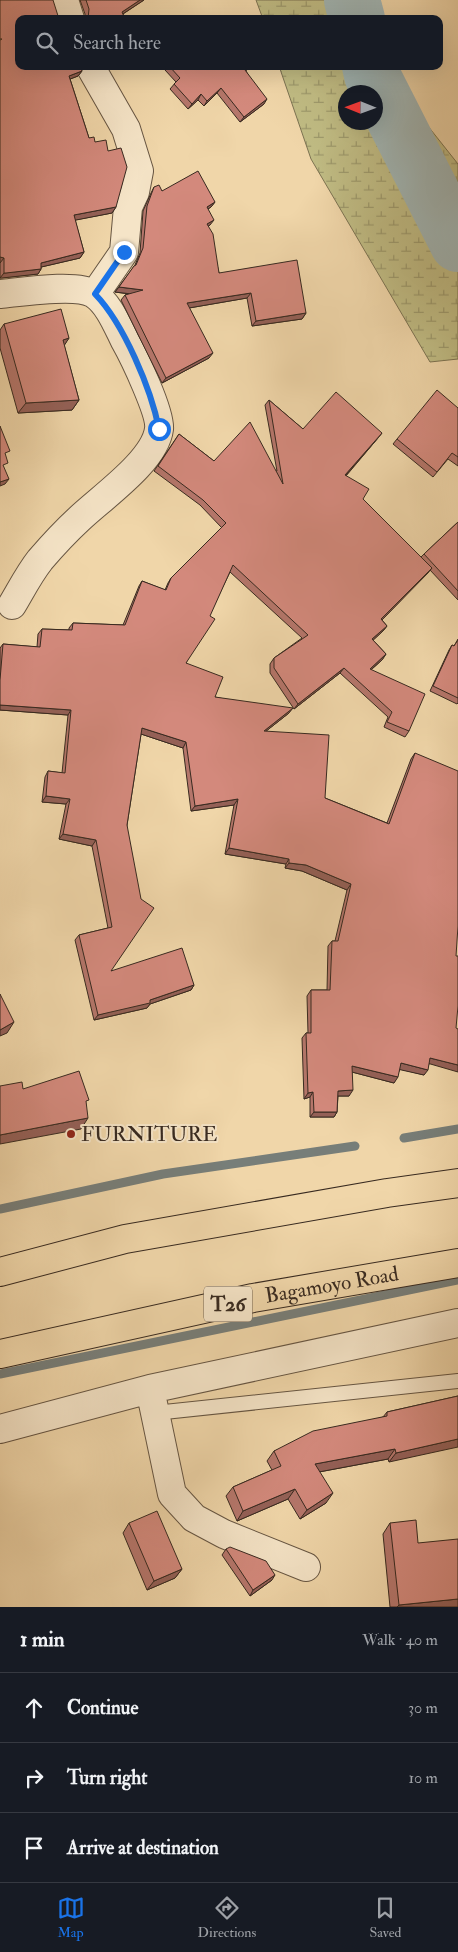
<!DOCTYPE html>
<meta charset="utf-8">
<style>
:root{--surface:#171b24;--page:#20242c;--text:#f1f3f6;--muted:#9ea1a6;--line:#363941;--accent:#1a73e8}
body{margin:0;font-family:"IM FELL Double Pica",serif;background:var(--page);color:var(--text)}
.compass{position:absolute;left:338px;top:85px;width:45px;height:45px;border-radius:50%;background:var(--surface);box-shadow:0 5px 20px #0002;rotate:271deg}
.stop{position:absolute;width:15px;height:15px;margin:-11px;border:4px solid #1a73e8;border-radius:50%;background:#fff}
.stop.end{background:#1a73e8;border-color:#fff;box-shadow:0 1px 5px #0008}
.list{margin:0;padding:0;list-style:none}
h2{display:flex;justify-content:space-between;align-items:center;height:65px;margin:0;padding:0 20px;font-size:21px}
h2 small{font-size:16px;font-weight:400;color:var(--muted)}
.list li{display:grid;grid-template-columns:32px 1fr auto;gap:15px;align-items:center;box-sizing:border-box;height:70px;padding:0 20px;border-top:1px solid var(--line)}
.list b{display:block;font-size:19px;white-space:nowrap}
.list em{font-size:16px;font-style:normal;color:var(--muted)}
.icon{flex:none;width:28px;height:28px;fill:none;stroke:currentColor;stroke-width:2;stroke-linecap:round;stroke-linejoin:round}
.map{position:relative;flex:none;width:458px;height:1607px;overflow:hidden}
.search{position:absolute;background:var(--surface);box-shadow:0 5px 20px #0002;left:15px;right:15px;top:15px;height:55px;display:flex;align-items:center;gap:12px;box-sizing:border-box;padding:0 18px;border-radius:10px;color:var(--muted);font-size:19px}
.sheet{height:275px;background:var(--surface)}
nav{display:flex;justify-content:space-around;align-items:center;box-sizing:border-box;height:70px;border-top:1px solid var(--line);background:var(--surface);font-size:14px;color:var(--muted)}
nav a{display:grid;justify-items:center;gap:2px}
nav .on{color:var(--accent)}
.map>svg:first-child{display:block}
.wetland{fill:url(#wetland-marsh);stroke:#7c7352;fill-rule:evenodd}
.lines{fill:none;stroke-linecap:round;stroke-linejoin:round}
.stream{stroke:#777e79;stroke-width:9}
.river{stroke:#a1b6b5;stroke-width:56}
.service-casing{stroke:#665542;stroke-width:16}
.minor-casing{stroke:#665542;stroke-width:30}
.trunk-casing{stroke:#382a20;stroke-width:30}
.service{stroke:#f5e4c7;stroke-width:14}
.minor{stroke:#f5e4c7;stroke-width:28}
.trunk{stroke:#f0d6a9;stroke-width:28}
.wall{fill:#b5766b;stroke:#382a20}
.shaded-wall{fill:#946057;stroke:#382a20}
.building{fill:#d3897c;stroke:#382a20}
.route{stroke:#1a73e8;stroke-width:6}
.poi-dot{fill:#8f2418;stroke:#f5e4c7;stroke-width:2}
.labels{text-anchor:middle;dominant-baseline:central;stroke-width:4;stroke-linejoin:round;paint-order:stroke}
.shield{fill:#f5e4c7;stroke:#716252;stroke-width:1}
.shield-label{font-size:20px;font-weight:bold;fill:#382a20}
.poi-label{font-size:21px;fill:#382a20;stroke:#f5e4c7;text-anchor:start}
.street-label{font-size:21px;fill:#382a20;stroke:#f5e4c7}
</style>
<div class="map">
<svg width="458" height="1607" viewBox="0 0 458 1607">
<defs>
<pattern id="wetland-marsh" width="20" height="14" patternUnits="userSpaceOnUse" patternTransform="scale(1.25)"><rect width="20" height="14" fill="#c0bc84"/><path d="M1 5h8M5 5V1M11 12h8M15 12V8" fill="none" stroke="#9d996c"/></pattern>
</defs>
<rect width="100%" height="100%" fill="#f0d6a9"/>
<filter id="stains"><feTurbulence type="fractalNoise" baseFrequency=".004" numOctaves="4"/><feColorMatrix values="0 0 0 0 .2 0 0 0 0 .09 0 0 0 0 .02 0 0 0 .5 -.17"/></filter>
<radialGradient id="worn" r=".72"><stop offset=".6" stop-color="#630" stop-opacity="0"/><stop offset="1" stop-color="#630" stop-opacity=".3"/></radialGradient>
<path class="wetland" d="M256,0h121l4,19h-118z
M279,66h114l4,21 61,77v195l-28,3 -119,-203zM346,92h30v30h-30z"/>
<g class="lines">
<path class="stream" d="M404,1138l54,-9
M0,1209l163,-35 192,-28
M0,1374l458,-94"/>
<path class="river" d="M352,0l5,19
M370,66l2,9 86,169"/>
<defs>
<path id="service" d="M155,1413l303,-32"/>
<path id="minor" d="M64,0l6,19
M90,66l36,63 13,42 -4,21 -7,15 -4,45 -29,42
M0,294c21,-2 77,-11 94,0 15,10 23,31 31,47 9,16 36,72 34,88 -4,32 -57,68 -80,90 -13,12 -27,27 -39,41 -11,14 -19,30 -28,45
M150,1389l22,105 22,24 30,16 82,33
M0,1429l150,-40 308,-66"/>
<g id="trunk">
<path d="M0,1272l125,-33 262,-46 71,-10"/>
<path id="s1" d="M0,1354l253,-56 205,-35"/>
</g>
</defs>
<use href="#service" class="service-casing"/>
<use href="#minor" class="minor-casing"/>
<use href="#trunk" class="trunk-casing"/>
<use href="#service" class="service"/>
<use href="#minor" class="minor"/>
<use href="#trunk" class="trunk"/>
</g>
<path class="wall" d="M80,0h64l-21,14 2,5h-40v-5z
M59,19l23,52 -4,5 -8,3 19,59 6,4 21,65 -4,6 -37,7 9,32 -4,6 -39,9v2l-3,5 -38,4v-15z
M167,66h82l-3,5 18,33 -24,18 -23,-29 -13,13 -6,-6 -10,9 -18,-20 6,-7 -11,-12z
M154,187l8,4 53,11 -4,5 -3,2 2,16 -2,1 11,47 87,40 -4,6 -50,7 -5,-28 -58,10 20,50 -47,25 -41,-83 4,-5 4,-1 -14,-2 20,-27 5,-12 3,-42 8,-18z
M4,324l65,14 -5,7 15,55 -7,10 -54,3 -18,-65v-18z
M269,400l34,29 75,9 -32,38 17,23 58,58 3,-3 34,-32v78l-28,-30 -48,50 5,6 -4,5 -10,9 13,14 -4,6 -11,10 38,61 -4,6 -21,-10 4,-10 -48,-44 -46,36 -24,-36v-9l4,-6 28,-20 -72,-66 -44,91 29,34 74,16 -23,18 59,67 62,25 24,-64 4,-6 14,311 -5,11 -24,-6 -6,14 -42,-11 -3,24h-11l-1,16 -3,5h-24v-20l-6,2 -2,-61 4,-5h2l-1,-37 4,-6h16l1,-44 4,-5h3l12,-51 -45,-19 -17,-3 1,-4 -61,-10 9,-49 -43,6 -8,-63 -42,-14 -14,91 -16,146 83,14 -3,5 -41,14 -3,4 -53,12 -19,-80 4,-5 29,-7 -16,-82 -33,-7 7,-35 -24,-2 3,-25 3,-6 14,2 6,-58 -68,-5v-62l3,-4 34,3 1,-13 4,-5 27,1v-2l4,-5 50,2 16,-39 3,-5 23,9 3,-7 3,-5 51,-50 -22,-23 -46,-34 25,-37 35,27 63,10 -12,-66z
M458,408v58l-10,-7 -15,18 -40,-33 4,-5z
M458,639v64l-1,1 -27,-13 19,-41 3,-5 2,1z
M458,1396l-69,66 -1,-3 -69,13 7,31 -26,16 -12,-20 -51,22 -11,-25 7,-9 39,-17 -5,-9 7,-10 109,-34 4,-5z
M129,1523l53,46 -7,9 -28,12 -24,-57z
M390,1523l28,20 40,64h-68l-7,-73z
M226,1549l46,31 -22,16 -28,-41z"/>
<path class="shaded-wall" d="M140,0h4l-26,17 4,-5z
M82,71l-4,5 -13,5 4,-5z
M221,88l-4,5 -13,13 3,-5z
M201,94l-3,6 -10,9 4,-5z
M267,99l-3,5 -24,18 4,-5z
M215,202l-4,5 -8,5 4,-5z
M116,207l-4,6 -41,8 3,-6z
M214,220l-4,5 -6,4 3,-5z
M84,252l-4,6 -43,10 4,-5z
M0,257l4,1 -4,5z
M41,269l-3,5 -36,4h-2l4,-5z
M119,287l24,3 -3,5 -25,-3z
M251,293l-4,5 -64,11 4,-6z
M306,313l-4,6 -50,7 4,-5z
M69,338l-7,11 1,-9z
M213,353l-4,5 -47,25 4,-5z
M79,400l-7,10 -54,3 8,-10z
M382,433l-4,5 -37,43 4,-6z
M9,479l-4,5 -5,2v-4z
M432,568l-4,5 -51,52 4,-6z
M387,626l-4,5 -14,13 3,-5z
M386,654l-4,6 -16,14 4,-5z
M344,668l-4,5 -46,36 4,-5z
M0,705l71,5 -3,5 -68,-5z
M293,708l-4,5 -29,23 4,-5z
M142,728l44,14 -3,6 -45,-15z
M46,796l24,3 -4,5 -24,-2z
M238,799l-4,6 -43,6 4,-5z
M63,834l33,6 -4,6 -33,-7z
M229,848l60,11 -3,5 -61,-10z
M289,863l17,2 45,19 -4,6 -45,-19 -17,-3z
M194,985l-3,5 -41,14 -3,4 -53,12 4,-5 52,-15z
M14,1022l-7,11 -7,3v-6z
M430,1058l28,7v7l-31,-9z
M401,1063l27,7 -4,5 -27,-6z
M352,1066l46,11 -4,6 -46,-12z
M353,1090l-4,6h-15l4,-5z
M313,1092l-3,5 -6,2 4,-6z
M314,1112h23l-3,5h-24z
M88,1118l-7,11 -81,15v-9z
M458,1439v8l-69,15 7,-9z
M395,1449l-7,10 -80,15 7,-10z
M295,1489l-7,10 -51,22 6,-10z
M333,1493l-7,10 -26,16 7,-9z
M182,1569l-7,9 -28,12 7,-9z
M275,1575l-3,5 -22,16 3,-6z
M458,1599v8h-61l2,-2z"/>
<path class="building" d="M0,0h53l6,19h-40v47h61l2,5 -13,5 20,62 5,-1 1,5 11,-2 2,11 13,-3 6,19 -11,40 -42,8 10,37 -43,11v6l-35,4h-2v-15l-4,-1v-217l2,-1h-2z
M86,0h54l-18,12 3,7h-37l1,-10z
M169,66h80l-4,4 22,29 -23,18 -23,-29 -14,13 -6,-7 -9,10 -18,-20 6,-6z
M198,171l17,31 -8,5 7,13 -7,4 6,10 6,39 78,-13 9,53 -50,8 -5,-28 -64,10 26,50 -47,25 -41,-83 18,-5 -24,-3 15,-21 2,-1 7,-17 4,-42 7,-19 5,-2 3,6z
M61,309l8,29 -6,2 16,60 -53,3 -22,-79z
M437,390l21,18v49l-6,-4 -15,19 -40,-33z
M336,392l46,41 -37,42 24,14 -6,10 69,69 -51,51 6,7 -15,13 14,15 -16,15 55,25 -16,37 -22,-9 5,-10 -48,-44 -46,36 -24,-36v-10l34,-23 -75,-70 -23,51 5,3 -29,44 37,14 -8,20 78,11 -29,23 65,4 -4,63 64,26 26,-71 43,18v155l-2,30h2v50l-2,22 2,1v36l-28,-7 -2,12 -27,-7 -3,14 -46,-11 1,24 -15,1 -1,21h-23l-1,-20 -5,1 -2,-60h5v-43h19l2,-49h6l13,-57 -45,-19 -17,-2v-4l-60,-11 9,-49 -43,7 -9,-64 -44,-14 -15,97 14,74 13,9 -43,63 71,-23 12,37 -44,15v3l-52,12 -19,-80 33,-8 -16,-87 -33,-6 7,-35 -24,-3 2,-25 17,2 6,-63 -71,-5v-25l3,-36 37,3 2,-18 30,1 1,-7 52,2 17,-44 24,9 5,-12 55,-55 -23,-23 -45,-34 21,-32 35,27 36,-39 33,62 -14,-84 34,29z
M0,426l10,25 -5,2 3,10 -5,2 6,14 -9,3z
M458,522v69l-34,-37z
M458,640v58l-25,-12 19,-41 2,1z
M0,994l14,28 -14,8z
M79,1071l10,29 -3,1 2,17 -88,17v-49l22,-4 1,7z
M458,1396v43l-62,14 -1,-4 -80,15 18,29 -26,17 -12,-21 -52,22 -10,-24 48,-21 -7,-15 39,-20 74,-15v-4z
M157,1511l25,58 -28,12 -25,-58z
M416,1520l2,23 40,-4v60l-59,6 -9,-82z
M230,1547l36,14 9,14 -22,15 -27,-41z"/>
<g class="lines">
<path class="route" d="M124,252l-29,42c29,30 56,95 64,135"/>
</g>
<circle class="poi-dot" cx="71" cy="1134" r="5"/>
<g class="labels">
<rect class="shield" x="204" y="1286.5" width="48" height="35" rx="4"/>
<g class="shield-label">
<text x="228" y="1304">T26</text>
</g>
<g class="poi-label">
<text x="81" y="1134">FURNITURE</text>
</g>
<g class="street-label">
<text stroke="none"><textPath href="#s1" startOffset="339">Bagamoyo Road</textPath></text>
</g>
</g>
<rect width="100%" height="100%" filter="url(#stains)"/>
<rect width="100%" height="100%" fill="url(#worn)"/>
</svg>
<svg class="compass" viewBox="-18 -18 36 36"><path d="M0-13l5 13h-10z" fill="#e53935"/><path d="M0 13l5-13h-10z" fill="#9ea1a6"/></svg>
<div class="stop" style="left:159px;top:429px"></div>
<div class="stop end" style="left:124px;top:252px"></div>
<div class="search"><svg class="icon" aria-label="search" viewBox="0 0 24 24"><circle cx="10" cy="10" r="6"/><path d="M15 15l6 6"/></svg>Search here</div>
</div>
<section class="sheet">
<h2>1 min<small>Walk · 40 m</small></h2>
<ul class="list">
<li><svg class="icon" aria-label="ahead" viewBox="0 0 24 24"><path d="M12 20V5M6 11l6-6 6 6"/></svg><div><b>Continue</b></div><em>30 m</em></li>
<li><svg class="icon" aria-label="right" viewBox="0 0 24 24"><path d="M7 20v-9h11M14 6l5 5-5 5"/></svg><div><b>Turn right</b></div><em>10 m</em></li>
<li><svg class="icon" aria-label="arrive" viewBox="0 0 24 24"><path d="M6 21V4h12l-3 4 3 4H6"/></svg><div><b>Arrive at destination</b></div></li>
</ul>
</section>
<nav>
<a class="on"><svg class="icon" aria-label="map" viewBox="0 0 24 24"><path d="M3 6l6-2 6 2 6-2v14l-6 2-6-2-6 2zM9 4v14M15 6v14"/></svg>Map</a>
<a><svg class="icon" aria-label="directions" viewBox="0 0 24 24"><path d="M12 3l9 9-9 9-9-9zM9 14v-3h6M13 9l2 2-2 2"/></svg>Directions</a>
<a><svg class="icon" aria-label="saved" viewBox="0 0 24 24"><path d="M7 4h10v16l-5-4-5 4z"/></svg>Saved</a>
</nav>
